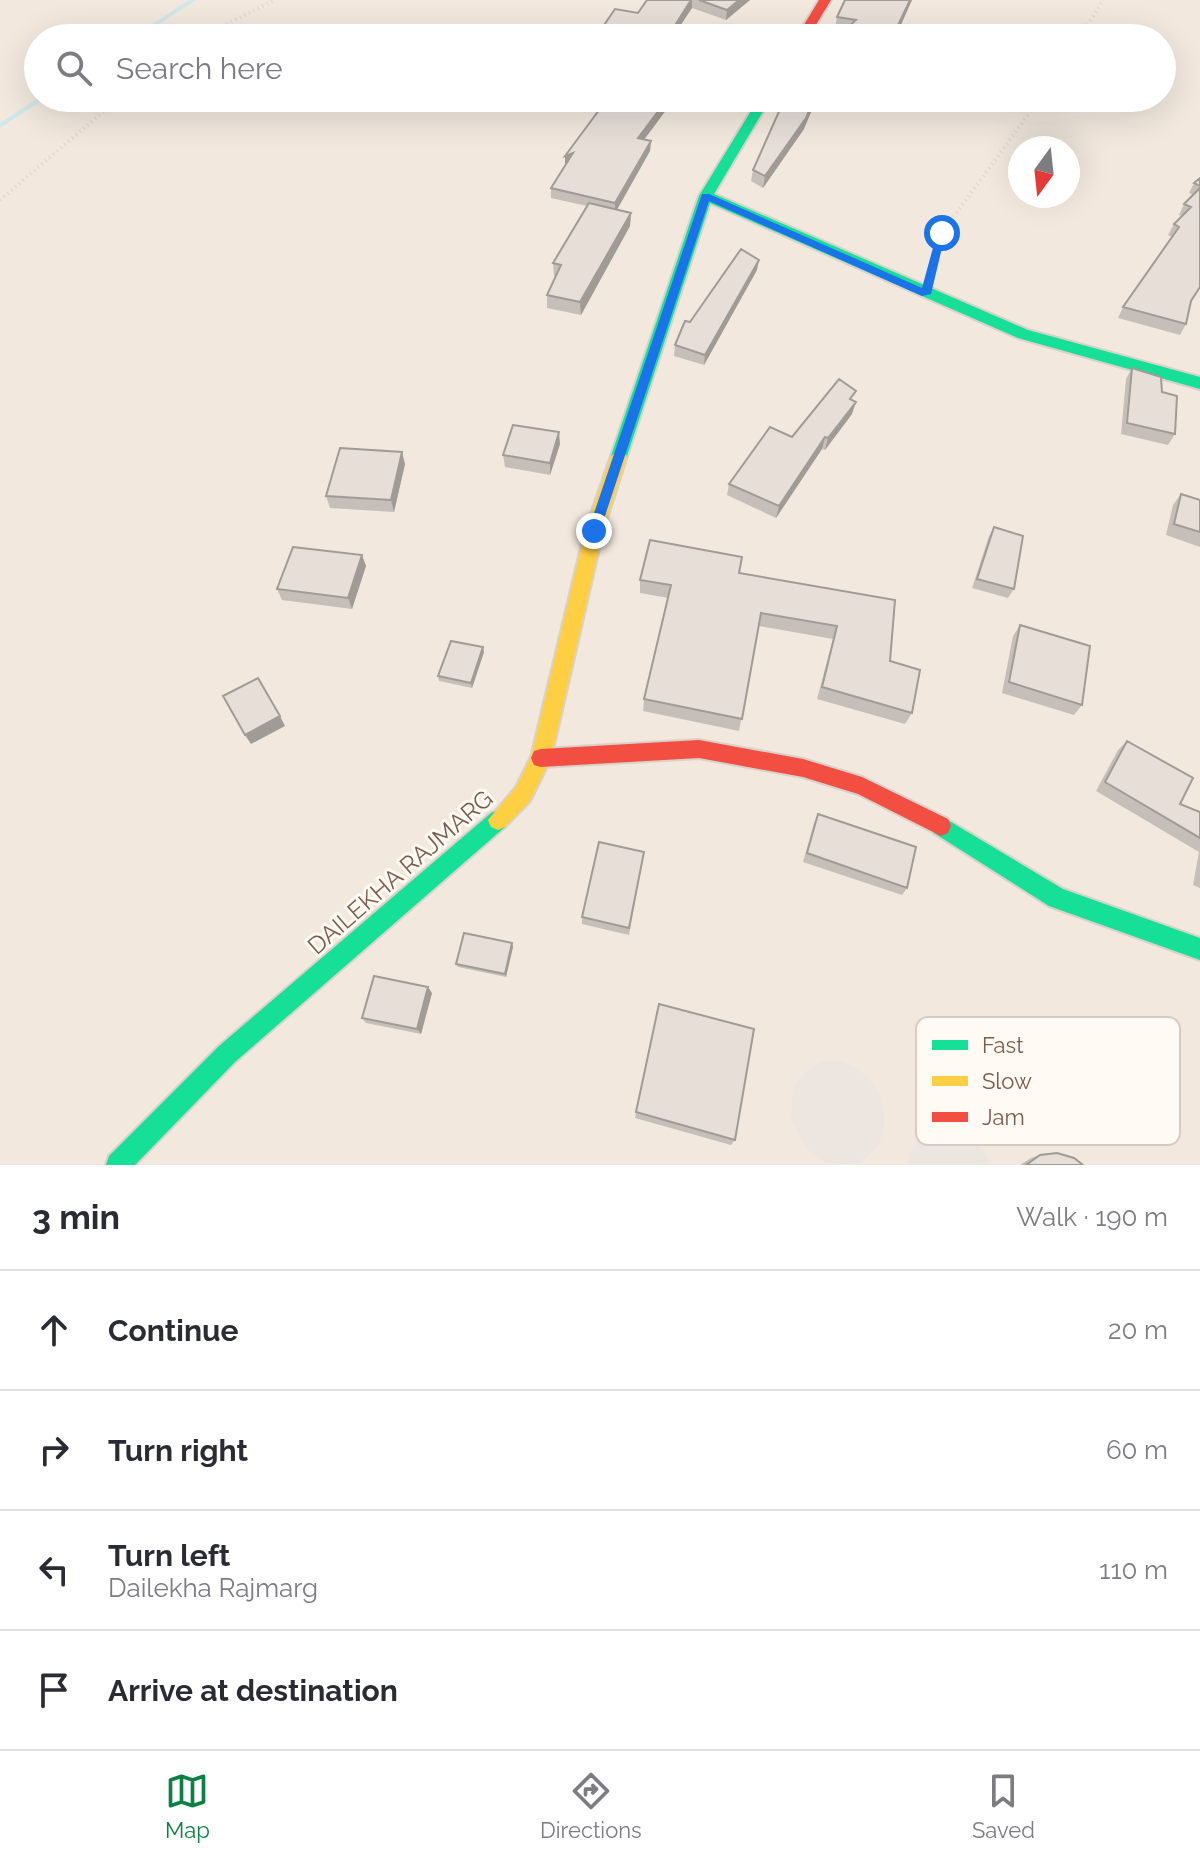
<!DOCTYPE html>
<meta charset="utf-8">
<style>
:root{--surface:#fff;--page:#f2f2f3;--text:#2b2b33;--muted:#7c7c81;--line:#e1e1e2;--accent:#0b8043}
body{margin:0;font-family:Raleway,sans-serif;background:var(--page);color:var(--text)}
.compass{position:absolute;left:1008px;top:136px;width:72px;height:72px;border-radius:50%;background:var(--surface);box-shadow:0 8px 32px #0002;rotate:195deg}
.stop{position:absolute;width:24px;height:24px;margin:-18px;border:6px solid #1a73e8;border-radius:50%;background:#fff}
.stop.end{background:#1a73e8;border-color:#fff;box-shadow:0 2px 8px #0008}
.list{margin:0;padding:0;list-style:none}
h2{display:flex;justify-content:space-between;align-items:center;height:104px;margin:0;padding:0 32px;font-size:34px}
h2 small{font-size:26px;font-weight:400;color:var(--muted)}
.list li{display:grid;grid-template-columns:52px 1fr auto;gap:24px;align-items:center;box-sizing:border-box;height:120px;padding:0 32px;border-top:2px solid var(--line)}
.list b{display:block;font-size:30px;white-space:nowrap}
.list p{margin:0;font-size:26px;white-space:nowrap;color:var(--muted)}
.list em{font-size:26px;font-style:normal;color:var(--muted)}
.icon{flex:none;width:44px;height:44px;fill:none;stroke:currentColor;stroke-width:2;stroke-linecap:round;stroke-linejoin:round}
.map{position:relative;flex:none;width:1200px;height:1165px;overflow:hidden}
.search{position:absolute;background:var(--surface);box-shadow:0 8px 32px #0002;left:24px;right:24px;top:24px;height:88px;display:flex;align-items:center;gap:20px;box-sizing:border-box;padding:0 28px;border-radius:44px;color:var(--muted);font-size:30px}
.sheet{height:584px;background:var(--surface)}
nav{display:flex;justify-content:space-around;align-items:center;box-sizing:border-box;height:112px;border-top:2px solid var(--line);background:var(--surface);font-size:22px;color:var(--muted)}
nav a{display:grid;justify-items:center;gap:4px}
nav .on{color:var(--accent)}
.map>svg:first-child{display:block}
.residential{fill:#f2e8de;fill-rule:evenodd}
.industrial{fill:#ede5e0}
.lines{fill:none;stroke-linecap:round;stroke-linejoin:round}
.stream{fill:#d0e8ea;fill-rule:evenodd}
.fast-casing{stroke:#d9d2cb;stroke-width:4}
.slow-casing{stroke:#d9d2cb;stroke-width:4}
.jam-casing{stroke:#d9d2cb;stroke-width:4}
.path{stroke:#dcd5d0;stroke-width:4;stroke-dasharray:1 4;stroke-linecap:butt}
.fast{fill:#16e098;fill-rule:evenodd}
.slow{fill:#ffcf43;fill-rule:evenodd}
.jam{fill:#f24e42;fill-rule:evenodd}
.wall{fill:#c6bfb9}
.shaded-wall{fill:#a19b96}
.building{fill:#e6ded7;stroke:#a19b96;stroke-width:2}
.route{fill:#1a73e8}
.labels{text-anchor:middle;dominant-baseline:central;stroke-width:6;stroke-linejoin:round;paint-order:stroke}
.street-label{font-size:24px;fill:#7a5c4d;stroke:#fffaf3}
.key{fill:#fffaf3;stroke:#d7cbc1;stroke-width:2}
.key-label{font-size:22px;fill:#7a5c4d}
</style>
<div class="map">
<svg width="1200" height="1165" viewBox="0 0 1200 1165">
<rect width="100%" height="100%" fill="#f9f5f0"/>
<path class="residential" d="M0,0h1200v1165h-1200zM38,38h1124v60h-1124zM1020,148h48v48h-48z"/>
<path class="industrial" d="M826,1061h15l14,6 14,11 10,15 5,17v18l-5,16 -11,12 -14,8h-16l-16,-4 -15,-11 -16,-30 2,-32 19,-21z
M950,1130l27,13 15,22h-85l6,-19 10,-10z"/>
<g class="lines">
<path class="stream" d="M189,0h7l-58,38h-7z
M38,98h8l-46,30v-5z"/>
<defs>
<path id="fast" d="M759,98h12l-57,96 314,136 172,47v12l-182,-51 -308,-135 -83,253 -8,6 -6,-2 -2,-4 88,-260z
M498,810l7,3 3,7 -3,7 -270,235 -100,103h-29l3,-9 110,-110 272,-233z
M941,816l122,73 137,49v22l-151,-54 -115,-73 -3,-7 3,-7z"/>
<path id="slow" d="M619,450l8,6 -24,75 -52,227 -21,43 -25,26 -7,3 -7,-3 -3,-7 28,-33 15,-30 54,-226 26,-75z"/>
<path id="jam" d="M819,0h12l-23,38h-12z
M699,740l104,19 59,18 86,42 3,7 -3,7 -7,3 -83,-42 -55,-17 -104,-19 -158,9 -7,-2 -3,-7 3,-7 7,-2z"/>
</defs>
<use href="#fast" class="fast-casing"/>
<use href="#slow" class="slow-casing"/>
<use href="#jam" class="jam-casing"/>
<path class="path" d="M200,38l74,-38
M1080,38l23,-38
M0,200l119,-102
M934,262l8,-29 98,-135"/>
<use href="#fast" class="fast"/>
<use href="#slow" class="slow"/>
<use href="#jam" class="jam"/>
</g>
<path class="wall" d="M647,0h103l-24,20 -34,-12 -20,30h-74v-4l40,-21z
M845,0h67l-17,38h-59l9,-8 -10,-2 2,-11z
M675,98l-31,41 7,2 -1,10 -33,59 14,3 -1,13 -49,89 -34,-7v-13l9,-18 -2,-1 -1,-13 34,-57 -36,-8v-10z
M804,129l-41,59 -12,-7 2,-11z
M1200,178v109l-9,15 -5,22 -6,11 -62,-17 5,-11 49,-70 -4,-2 6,-11 8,-8 -3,-1 5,-11 9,-9 -4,-2 5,-10z
M757,270l-53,95 -30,-9 1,-11 15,-23z
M1132,368l43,66 -7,11 -47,-11 5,-55z
M853,400l-1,14 -27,36 -3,-1 -46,69 -49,-23 2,-11 63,-47z
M560,444l-10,31 -45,-8 -2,-12z
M405,464l-11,48 -64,-4 -4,-12z
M1181,494l19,6v47l-34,-12 7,-30z
M994,527l20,62 -6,9 -36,-10 17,-52z
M366,566l-14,43 -70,-9 -5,-11z
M739,573l156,27 -5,61 22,52 -7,11 -88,-25 16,-60 -74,-13 -20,105 -96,-20 1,-12 24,-101 -28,-5v-13z
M1020,625l62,80 -8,10 -72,-22 11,-57z
M484,652l-12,36 -33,-7 -1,-5z
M1127,741l53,63 20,8v76l-7,-3 6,-33 -103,-61 22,-41z
M818,814l89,74 -5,7 -99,-33 11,-39z
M644,852l-15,83 -47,-11v-7z
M513,947l-7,30 -48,-10 -2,-3z
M432,993l-11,41 -55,-11 -4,-5z
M659,1004l76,136 -4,5 -96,-27z
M1040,1155l43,10h-63l11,-7z"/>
<path class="shaded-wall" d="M691,0h1v8l-20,30h-5z
M739,0h11l-24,20 1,-10z
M910,0h2l-17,38h-3z
M668,98h7l-37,50v-10z
M814,98h3l-13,31 -41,59 2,-12z
M651,141l-1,10 -35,62v-10z
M573,153l-8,13v-10z
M631,213l-1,13 -49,89 -1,-13z
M759,260l-2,10 -53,95 1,-10z
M856,402l-4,12 -27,36 3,-12z
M559,432l1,12 -10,31v-12z
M825,437l-3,12 -46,69 3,-12z
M402,452l3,12 -11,48 -3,-12z
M362,555l4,11 -14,43 -4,-11z
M483,647l1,5 -12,36 -1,-5z
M280,716l5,10 -34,18 -6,-9z
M512,943l1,4 -7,30 -1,-3z
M428,987l4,6 -11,41 -4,-5z"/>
<path class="building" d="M647,0h44l-24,38h-67l2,-3 -4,-1 17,-25 23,4z
M699,0h40l-12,10z
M845,0h65l-18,38h-56l20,-18 -19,-3z
M608,98h60l-30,40 13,3 -36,62 -64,-15 22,-35 -8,3z
M785,98h29l-8,20 -41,58 -12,-6z
M1200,178v8l-6,-3z
M1200,188v99l-9,14 -5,23 -63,-17 56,-80 -5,-3 17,-17 -7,-3z
M589,203l42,10 -51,89 -33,-7 14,-30 -8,-2z
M741,249l18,11 -54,95 -30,-10 10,-24 5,1z
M1132,368l29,9 1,15 15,4 -2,38 -48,-11z
M839,379l17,12 -6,8 6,3 -28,36 -3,-1 -46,69 -50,-22 41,-57 22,10z
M513,425l46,7 -9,31 -47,-8z
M340,448l62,4 -11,48 -65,-4z
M1181,494l19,6v32l-26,-8z
M994,527l29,9 -9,53 -37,-10z
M650,540l92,17 -3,16 156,27 -5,61 30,9 -8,43 -90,-26 15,-61 -76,-13 -19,106 -98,-20 27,-114 -31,-5z
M293,547l69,8 -14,43 -71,-9z
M1020,625l70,21 -8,59 -73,-23z
M451,641l32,6 -12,36 -33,-7z
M258,678l22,38 -35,19 -22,-39z
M1127,741l66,37 -13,26 20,8v26l-95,-56z
M818,814l98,33 -9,41 -100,-35z
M599,842l45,10 -15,76 -47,-11z
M464,933l48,10 -7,31 -49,-10z
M374,976l54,11 -11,42 -55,-11z
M659,1004l95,25 -19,111 -99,-28z
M1057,1153l17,5 9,7h-57l14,-10z"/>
<path class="route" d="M702,194h7l213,94 15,-55 9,-2 -15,63 -9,2 -213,-95 -109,330 -6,5 -6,-5z"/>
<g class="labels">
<g class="street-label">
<text transform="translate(400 872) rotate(-41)">DAILEKHA RAJMARG</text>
</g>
</g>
<rect x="916" y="1017" width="264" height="128" rx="12" class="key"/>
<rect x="932" y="1040" width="36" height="10" fill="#16e098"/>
<rect x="932" y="1076" width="36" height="10" fill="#ffcf43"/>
<rect x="932" y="1112" width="36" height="10" fill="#f24e42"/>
<g class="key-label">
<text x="982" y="1053">Fast</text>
<text x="982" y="1089">Slow</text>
<text x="982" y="1125">Jam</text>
</g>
</svg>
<svg class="compass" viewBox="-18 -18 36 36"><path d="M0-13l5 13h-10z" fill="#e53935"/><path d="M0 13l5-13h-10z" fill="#7c7c81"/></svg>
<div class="stop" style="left:942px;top:233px"></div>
<div class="stop end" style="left:594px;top:531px"></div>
<div class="search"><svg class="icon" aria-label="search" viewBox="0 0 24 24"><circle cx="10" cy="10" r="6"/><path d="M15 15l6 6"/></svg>Search here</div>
</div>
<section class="sheet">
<h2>3 min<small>Walk · 190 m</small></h2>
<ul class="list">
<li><svg class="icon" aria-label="ahead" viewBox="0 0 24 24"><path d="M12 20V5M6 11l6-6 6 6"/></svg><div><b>Continue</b></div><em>20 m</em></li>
<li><svg class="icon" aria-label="right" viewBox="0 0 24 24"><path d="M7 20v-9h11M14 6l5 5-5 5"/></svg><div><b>Turn right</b></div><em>60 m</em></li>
<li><svg class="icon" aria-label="left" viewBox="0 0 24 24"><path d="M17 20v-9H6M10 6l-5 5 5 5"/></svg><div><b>Turn left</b><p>Dailekha Rajmarg</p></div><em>110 m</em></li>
<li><svg class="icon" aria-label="arrive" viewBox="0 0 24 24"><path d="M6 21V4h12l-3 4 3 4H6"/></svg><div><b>Arrive at destination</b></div></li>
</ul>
</section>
<nav>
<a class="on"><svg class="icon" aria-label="map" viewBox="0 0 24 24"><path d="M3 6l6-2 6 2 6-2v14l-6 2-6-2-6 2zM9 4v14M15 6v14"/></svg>Map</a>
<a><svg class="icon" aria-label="directions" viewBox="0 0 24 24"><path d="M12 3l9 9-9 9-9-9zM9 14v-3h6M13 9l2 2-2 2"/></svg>Directions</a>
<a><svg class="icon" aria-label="saved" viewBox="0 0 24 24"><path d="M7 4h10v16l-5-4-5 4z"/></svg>Saved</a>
</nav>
